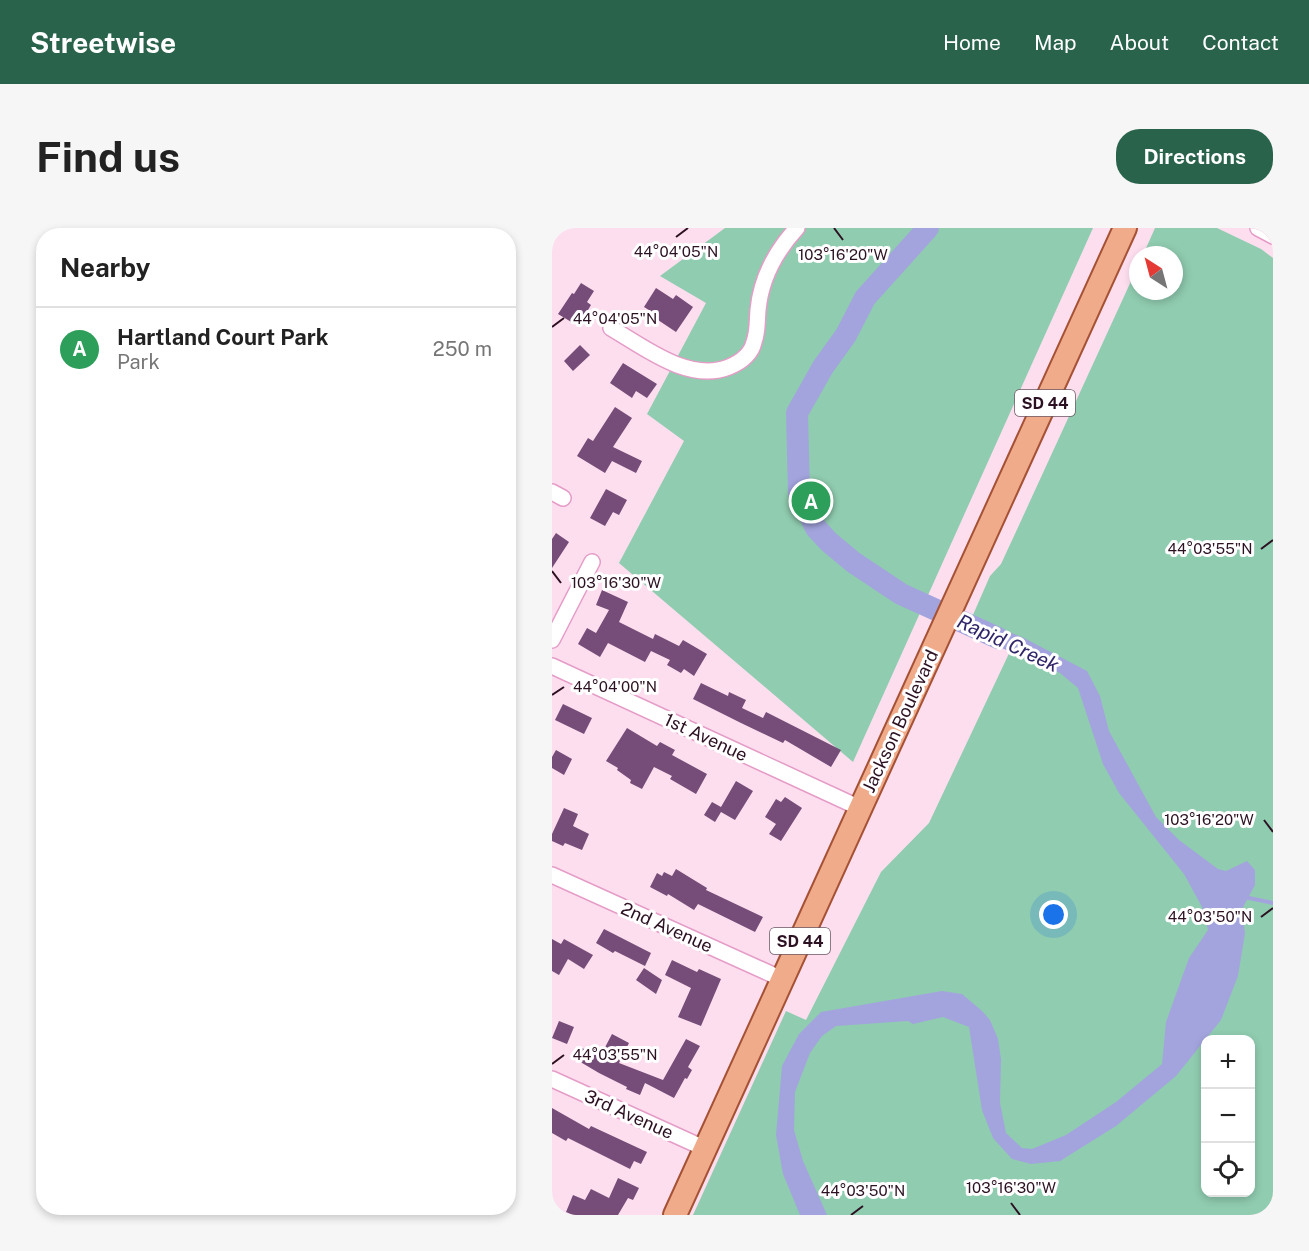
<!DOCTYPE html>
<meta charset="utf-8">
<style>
:root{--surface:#fff;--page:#f6f6f6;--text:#222;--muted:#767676;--line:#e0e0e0;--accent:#2a634b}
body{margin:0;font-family:"Public Sans",sans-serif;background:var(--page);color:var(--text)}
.controls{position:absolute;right:18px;bottom:18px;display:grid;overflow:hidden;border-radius:12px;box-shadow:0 3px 9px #0003}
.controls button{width:54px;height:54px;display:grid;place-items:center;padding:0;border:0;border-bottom:2px solid var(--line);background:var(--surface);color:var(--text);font:30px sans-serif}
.compass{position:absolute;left:577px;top:18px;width:54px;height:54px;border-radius:50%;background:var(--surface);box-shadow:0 3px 9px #0003;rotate:324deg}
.you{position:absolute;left:502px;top:687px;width:21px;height:21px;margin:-15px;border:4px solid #fff;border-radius:50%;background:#1a73e8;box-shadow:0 0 0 9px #1a73e833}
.badge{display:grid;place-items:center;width:39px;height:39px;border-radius:50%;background:var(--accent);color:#fff;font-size:20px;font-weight:700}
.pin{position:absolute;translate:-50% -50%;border:3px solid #fff;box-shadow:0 2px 6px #0006}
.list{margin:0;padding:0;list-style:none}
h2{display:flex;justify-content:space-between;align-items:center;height:78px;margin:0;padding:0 24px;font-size:26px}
h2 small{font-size:20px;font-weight:400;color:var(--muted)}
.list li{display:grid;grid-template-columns:39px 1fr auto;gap:18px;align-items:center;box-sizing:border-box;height:84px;padding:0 24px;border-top:2px solid var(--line)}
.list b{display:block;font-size:22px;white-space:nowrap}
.list p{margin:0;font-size:20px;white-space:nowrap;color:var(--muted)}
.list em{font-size:20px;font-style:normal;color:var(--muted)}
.icon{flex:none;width:33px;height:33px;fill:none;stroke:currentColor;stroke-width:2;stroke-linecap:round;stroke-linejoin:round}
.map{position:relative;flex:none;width:721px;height:987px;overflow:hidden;border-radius:24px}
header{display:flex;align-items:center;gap:36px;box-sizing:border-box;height:84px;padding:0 30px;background:var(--accent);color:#fff}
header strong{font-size:28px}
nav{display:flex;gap:33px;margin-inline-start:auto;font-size:21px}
.intro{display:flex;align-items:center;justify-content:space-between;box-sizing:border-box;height:144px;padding:0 36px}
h1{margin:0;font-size:42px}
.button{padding:15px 27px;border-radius:24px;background:var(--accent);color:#fff;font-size:21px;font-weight:700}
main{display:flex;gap:36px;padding:0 36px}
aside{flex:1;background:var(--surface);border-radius:24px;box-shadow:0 3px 9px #0003}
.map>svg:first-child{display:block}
.green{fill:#90ccb0;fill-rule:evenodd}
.water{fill:#a3a4dd}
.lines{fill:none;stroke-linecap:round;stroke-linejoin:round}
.stream{stroke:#a3a4dd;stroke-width:4}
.river{stroke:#a3a4dd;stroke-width:22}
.building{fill:#754d78}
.minor-casing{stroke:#e59cc7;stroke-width:18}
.primary-casing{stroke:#a55134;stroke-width:26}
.minor{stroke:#fff;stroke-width:15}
.primary{stroke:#f0ab8b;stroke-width:22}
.ticks{fill:none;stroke:#2c1122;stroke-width:2}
.labels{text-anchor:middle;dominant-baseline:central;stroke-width:6;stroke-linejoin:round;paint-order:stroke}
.shield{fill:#fff;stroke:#6b5864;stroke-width:1.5}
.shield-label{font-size:16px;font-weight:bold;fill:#2c1122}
.street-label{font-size:18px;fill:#2c1122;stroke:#fff}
.water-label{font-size:20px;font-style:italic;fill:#2e2668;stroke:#fff}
.ticks-label{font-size:15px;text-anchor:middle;fill:#2c1122;stroke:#fff;stroke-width:6;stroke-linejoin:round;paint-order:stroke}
</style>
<header>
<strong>Streetwise</strong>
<nav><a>Home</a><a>Map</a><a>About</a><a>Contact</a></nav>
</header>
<div class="intro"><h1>Find us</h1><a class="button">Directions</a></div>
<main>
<aside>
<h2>Nearby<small></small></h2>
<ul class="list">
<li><span class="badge" style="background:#2e9e5b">A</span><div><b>Hartland Court Park</b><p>Park</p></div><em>250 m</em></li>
</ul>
</aside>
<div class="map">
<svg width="721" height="987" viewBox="0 0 721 987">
<rect width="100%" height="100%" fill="#fddeef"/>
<path class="green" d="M173,0h368l-240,534 -234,-199 65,-122 -37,-27 59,-111 -46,-27z
M603,0h62l44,21 12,9v957h-580l93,-204 20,9 75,-148 48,-49 84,-178 -44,-21 21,-48 11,-12 13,-28 124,-270v25h36v-36h-31zM654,812h44v152h-44z"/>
<path class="water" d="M424,391l46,18 65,34 13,25 9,35 47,86 23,23 39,29 8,2 21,-10 8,9v15l-14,26 4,22 -7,43 -17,44 -45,56 -60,50 -56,35 -29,3 -19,-5 -19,-21 -11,-28 -13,-83 -26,-10 -30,7 -5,-3 -72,5 -14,10 -12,17 -15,39 -1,38 9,31 24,54h-27l-17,-41 -7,-39 6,-69 17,-32 22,-22 121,-21 20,3 20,17 8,9 8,19 3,20 -1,44 6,30 16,15 10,1 34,-14 50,-33 46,-38 4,-42 23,-64 19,-28 -6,-23 -18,-33 -65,-81 -16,-29 -25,-76 -18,-15 -91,-39z"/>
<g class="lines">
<path class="stream" d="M692,669l29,6"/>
<path class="river" d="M376,0l-63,70 -19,37 -23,32 -26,46 2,80 17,35 13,14 24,20 48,32 97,44"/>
</g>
<path class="building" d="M29,55l13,8 -7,11 4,3 -9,15 -5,-3 -4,6 -15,-9 14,-21 2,1z
M104,60l17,11 3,-4 17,12 -17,25 -21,-14 2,-3 -13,-8z
M28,117l10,10 -17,16 -9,-10z
M71,135l34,21 -10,14 -11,-7 -4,7 -22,-15z
M63,179l17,11 -19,29 29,14 -6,12 -24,-12 -7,12 -28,-17 11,-18 5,3z
M54,261l21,11 -8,15 -6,-3 -8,14 -15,-8z
M4,305l13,9 -17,26v-29z
M50,362l26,12 -9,20 34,17 2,-5 24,12 4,-6 24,14 -13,22 -10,-7 -3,4 -14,-8 3,-5 -19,-9 -6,11 -37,-19 -8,14 -22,-13 9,-16 9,5 13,-23 -13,-5z
M149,455l27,13 1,-4 17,8 -4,8 21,10 3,-6 75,38 -10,17 -46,-27 -2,3 -42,-20 -48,-24z
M11,476l29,14 -8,16 -29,-14z
M75,500l30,18 3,-4 15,8 -3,5 35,19 -11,20 -26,-15 2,-3 -18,-9 -12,22 -12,-6 1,-3 -14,-10 1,-2 -12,-7z
M4,522l16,9 -8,16 -12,-7v-11z
M184,553l17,10 -18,29 -14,-8 -6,10 -11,-7 8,-13 9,5z
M233,569l17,11 -21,33 -12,-7 7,-10 -11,-7 11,-18 5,3z
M12,580l14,6 -5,12 16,8 -7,16 -17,-7 -2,3 -11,-5v-7z
M124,641l31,19 -1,2 57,27 -8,15 -57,-28 -4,6 -26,-16 -1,2 -17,-9 7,-14 5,3 2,-4 8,4z
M52,701l47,24 -6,13 -30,-15 -2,2 -17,-10z
M0,711l9,5 3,-5 29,16 -9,14 -16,-10 -9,16 -7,-4z
M120,732l25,12 2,-3 22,10 -20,47 -23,-9 13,-29 -26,-13z
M92,740l18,12 -6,14 -20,-14z
M7,793l15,6 -7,17 -15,-6z
M60,806l17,9 -10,20 44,17 23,-41 14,7 -12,21 4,3 -5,9 -2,-1 -11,20 -29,-15 -5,12 -14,-6 1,-2 -28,-14 -27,-16 7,-11 10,6 3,-5 10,6z
M0,880l37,21 2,-3 56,26 -6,12 -7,-3 -4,8 -62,-31 -2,3 -14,-8z
M66,950l21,10 -6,12 -5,-2 -10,17h-45l-7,-3 7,-17 12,5 6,-11 18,9z"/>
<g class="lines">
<defs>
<path id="minor" d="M706,0l15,8
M59,100c34,20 78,55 118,39 12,-5 22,-12 25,-25 4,-11 3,-21 4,-32 3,-32 17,-58 39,-82
M0,264l11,6
M0,412l40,-78
M0,438l308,142
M0,647l230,104
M0,851l154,70"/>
<path id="primary" d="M123,987l450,-987"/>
</defs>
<use href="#minor" class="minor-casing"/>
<use href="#primary" class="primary-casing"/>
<use href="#minor" class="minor"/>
<use href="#primary" class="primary"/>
</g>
<path class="ticks" d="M282,0l9,12M124,9l12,-9M0,99l12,-9M709,321l12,-9M0,343l9,12M0,467l12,-8M712,592l9,12M709,689l12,-9M0,836l12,-9M459,975l9,12M299,987l12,-9"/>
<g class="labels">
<g class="shield">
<rect x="463" y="162" width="60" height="26" rx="4.5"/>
<rect x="218" y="700" width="60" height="26" rx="4.5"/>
</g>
<g class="shield-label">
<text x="493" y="175">SD 44</text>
<text x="248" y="713">SD 44</text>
</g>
<g class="street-label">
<text transform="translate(348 493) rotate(-65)">Jackson Boulevard</text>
<text transform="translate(154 509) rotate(25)">1st Avenue</text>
<text transform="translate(115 699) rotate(24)">2nd Avenue</text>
<text transform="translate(77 886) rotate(24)">3rd Avenue</text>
</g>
<g class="water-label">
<text transform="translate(456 415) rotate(25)">Rapid Creek</text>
</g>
</g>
<g class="ticks-label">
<text x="124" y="29">44°04'05"N</text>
<text x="291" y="32">103°16'20"W</text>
<text x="63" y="96">44°04'05"N</text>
<text x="658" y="326">44°03'55"N</text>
<text x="64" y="360">103°16'30"W</text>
<text x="63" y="464">44°04'00"N</text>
<text x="657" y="597">103°16'20"W</text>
<text x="658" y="694">44°03'50"N</text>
<text x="63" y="832">44°03'55"N</text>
<text x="459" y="965">103°16'30"W</text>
<text x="311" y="968">44°03'50"N</text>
</g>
</svg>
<div class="controls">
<button>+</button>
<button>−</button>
<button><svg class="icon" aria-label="locate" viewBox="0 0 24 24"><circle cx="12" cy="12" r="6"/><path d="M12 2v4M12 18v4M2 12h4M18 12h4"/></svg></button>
</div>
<svg class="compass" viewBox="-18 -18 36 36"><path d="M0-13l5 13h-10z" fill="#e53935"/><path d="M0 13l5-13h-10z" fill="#767676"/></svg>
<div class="you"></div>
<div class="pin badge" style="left:259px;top:273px;background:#2e9e5b">A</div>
</div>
</main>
